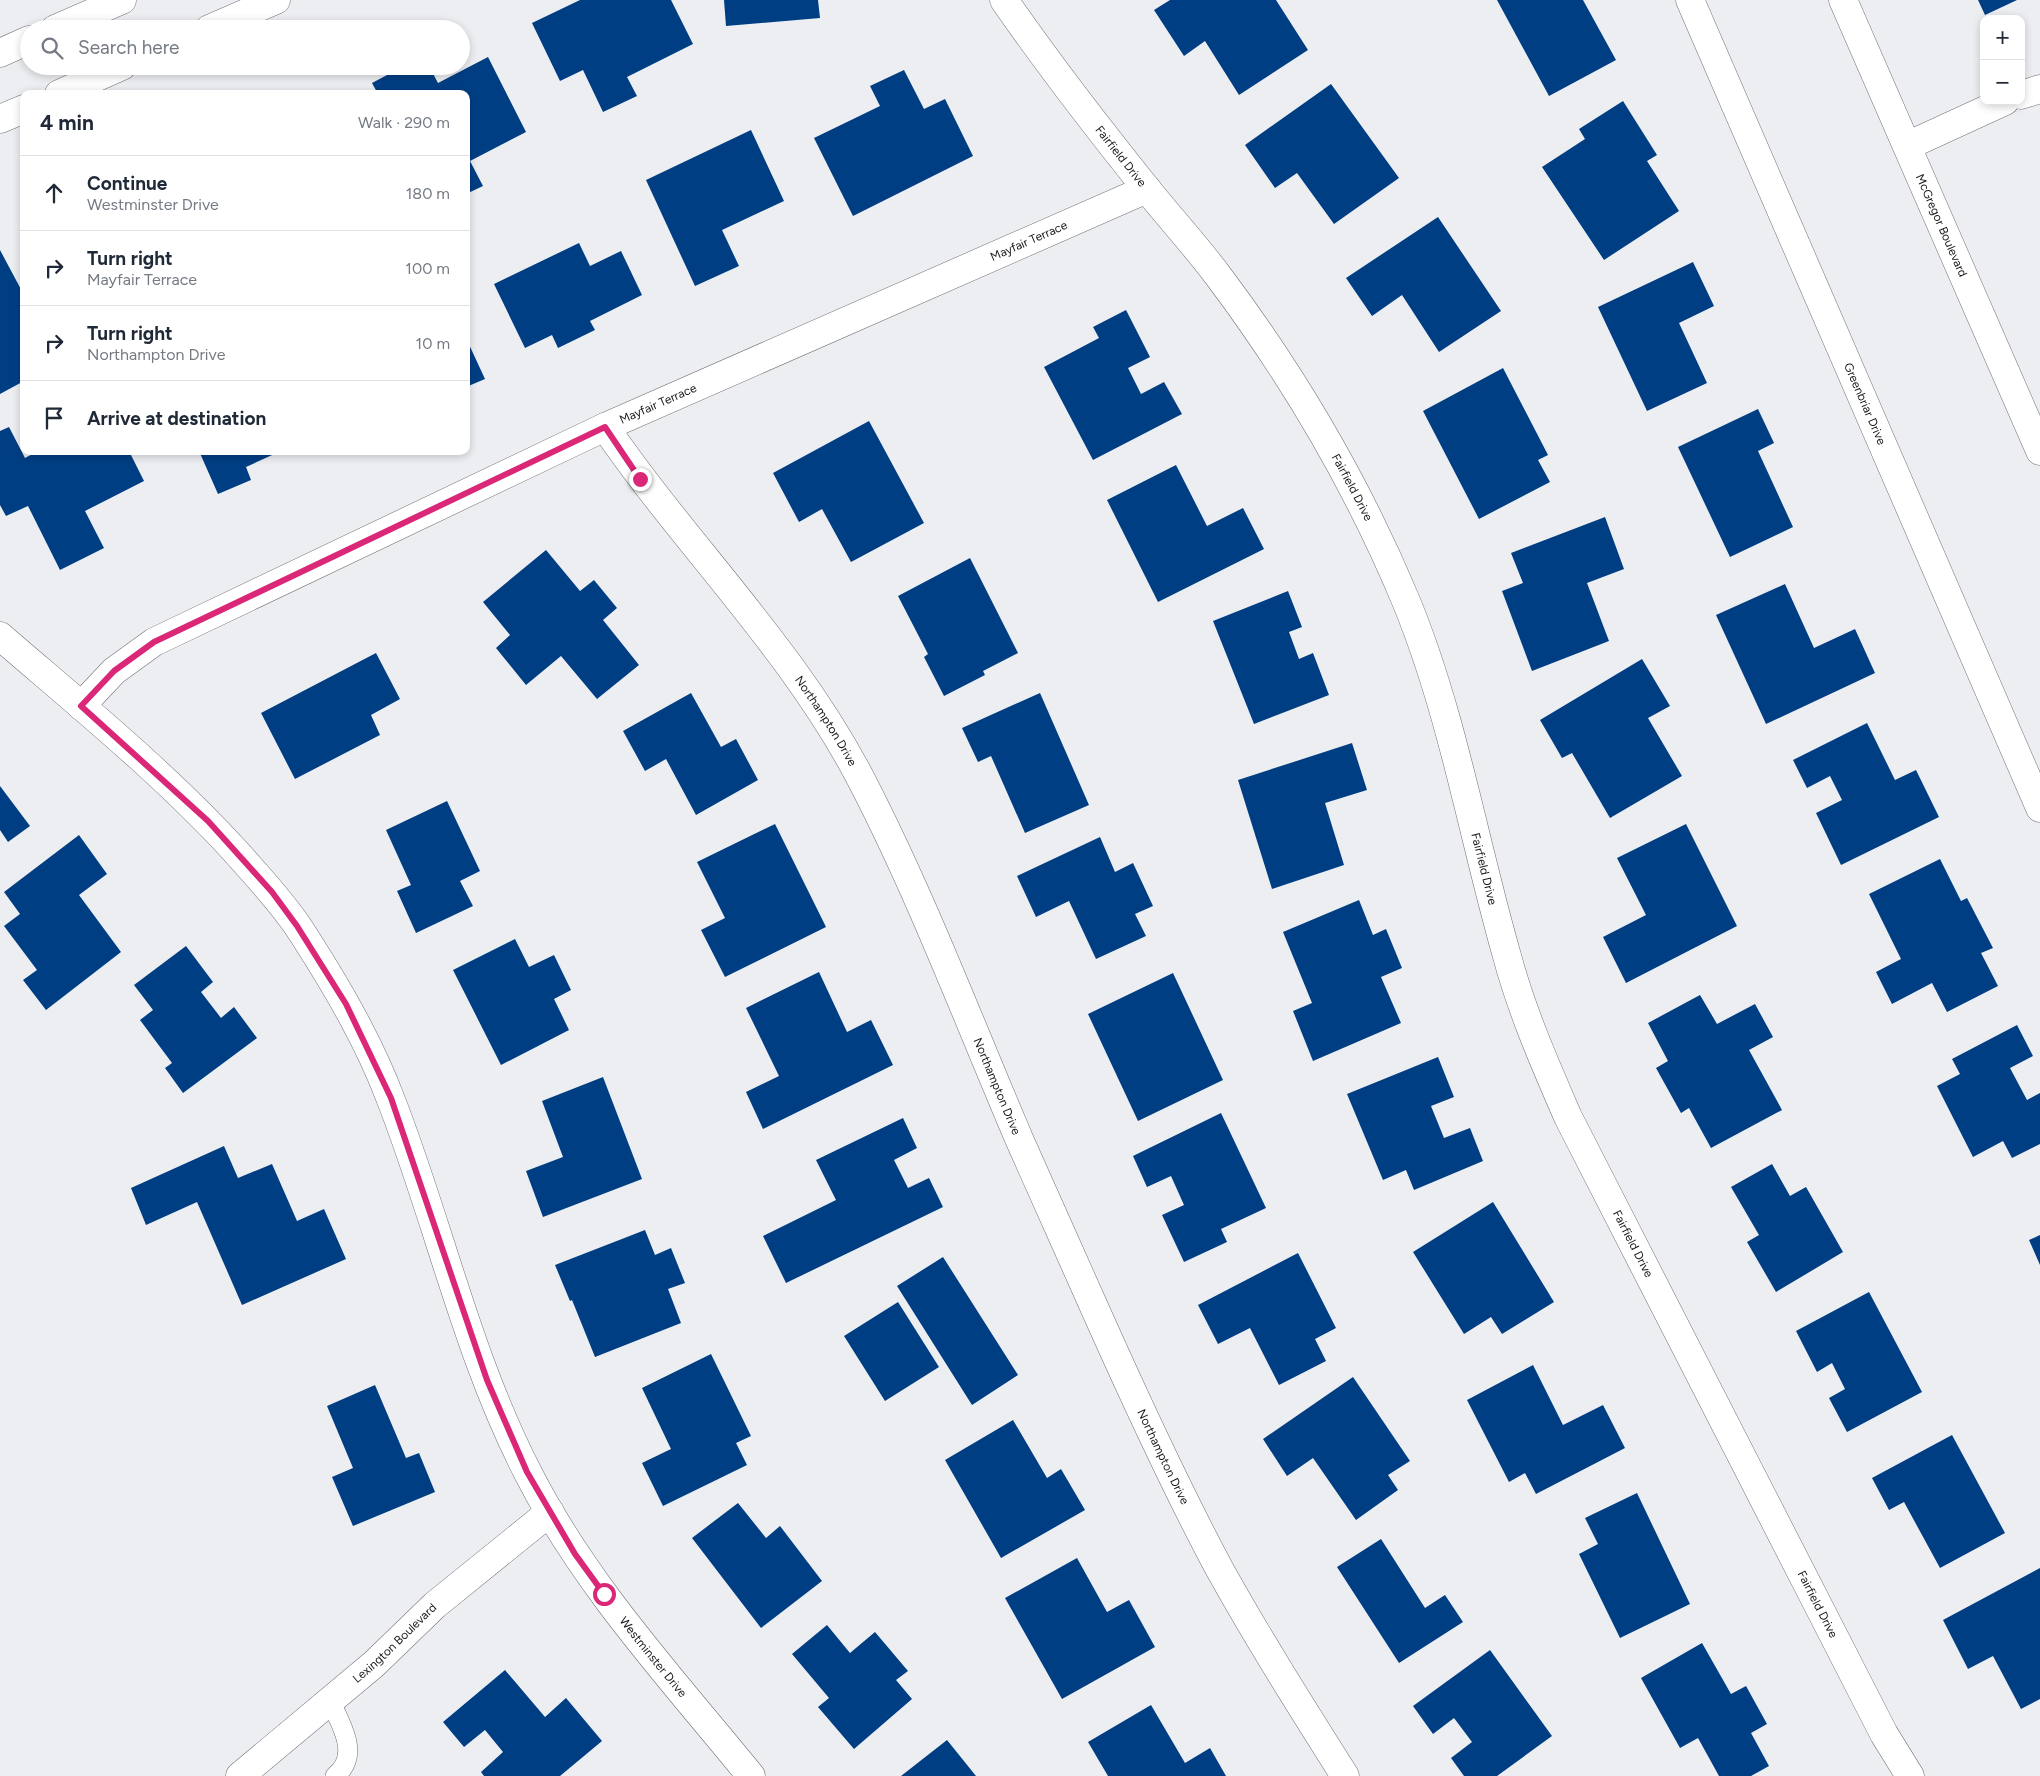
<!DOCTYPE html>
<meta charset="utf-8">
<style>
:root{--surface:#fff;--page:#f2f2f3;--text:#1f2937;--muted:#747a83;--line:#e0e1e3}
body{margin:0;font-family:Figtree,sans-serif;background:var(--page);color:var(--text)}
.controls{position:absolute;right:15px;top:15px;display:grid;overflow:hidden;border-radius:10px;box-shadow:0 2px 8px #0003}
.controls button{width:45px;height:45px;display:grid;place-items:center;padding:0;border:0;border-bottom:1px solid var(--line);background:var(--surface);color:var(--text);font:25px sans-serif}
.stop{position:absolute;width:15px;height:15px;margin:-11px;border:4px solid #db2777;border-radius:50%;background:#fff}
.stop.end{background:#db2777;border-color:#fff;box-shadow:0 1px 5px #0008}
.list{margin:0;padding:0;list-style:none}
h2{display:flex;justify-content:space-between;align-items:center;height:65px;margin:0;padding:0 20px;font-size:21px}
h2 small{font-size:16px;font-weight:400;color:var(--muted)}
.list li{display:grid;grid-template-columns:32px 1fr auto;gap:15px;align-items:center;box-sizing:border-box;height:75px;padding:0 20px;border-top:1px solid var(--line)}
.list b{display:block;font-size:19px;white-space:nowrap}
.list p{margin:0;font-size:16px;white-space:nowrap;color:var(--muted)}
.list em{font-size:16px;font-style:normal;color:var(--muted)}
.icon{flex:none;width:28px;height:28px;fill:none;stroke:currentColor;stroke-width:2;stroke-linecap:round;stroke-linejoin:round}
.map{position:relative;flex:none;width:2040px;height:1776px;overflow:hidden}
.search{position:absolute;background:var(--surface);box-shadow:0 2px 8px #0003;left:20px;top:20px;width:450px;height:55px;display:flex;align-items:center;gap:12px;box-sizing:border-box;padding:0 18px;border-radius:28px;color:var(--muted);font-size:19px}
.panel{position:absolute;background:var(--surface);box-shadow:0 2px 8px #0003;left:20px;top:90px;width:450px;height:365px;border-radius:10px}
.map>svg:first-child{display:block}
.building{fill:#003e83}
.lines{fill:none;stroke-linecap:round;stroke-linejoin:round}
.lane-casing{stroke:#707275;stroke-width:20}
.street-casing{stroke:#707275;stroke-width:29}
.secondary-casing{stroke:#707275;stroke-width:29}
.lane{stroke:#fff;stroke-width:19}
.street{stroke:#fff;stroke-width:28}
.secondary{stroke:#fff;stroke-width:28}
.route{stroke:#db2777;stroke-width:6}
.labels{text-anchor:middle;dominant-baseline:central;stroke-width:5;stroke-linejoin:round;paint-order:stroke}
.street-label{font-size:12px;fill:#18191a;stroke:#fff}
</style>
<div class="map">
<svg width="2040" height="1776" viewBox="0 0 2040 1776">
<rect width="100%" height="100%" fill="#eceef2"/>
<path class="building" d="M580,0h91l22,44 -66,33 10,19 -34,16 -20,-42 -23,11 -28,-58z
M724,0h94l2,18 -94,8z
M1170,0h106l32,50 -69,45 -34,-54 -21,15 -30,-46z
M1497,0h86l33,60 -67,36z
M1978,0h39l-32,15z
M488,57l38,75 -56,29 13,25 -17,8v-100h-88l-6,-11 32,-17h25l9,17z
M904,70l20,39 21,-10 28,57 -120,60 -39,-78 66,-32 -10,-20z
M1331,84l68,94 -65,46 -37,-51 -22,15 -30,-43z
M1623,101l34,54 -10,6 32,50 -75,49 -62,-93 43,-28 -6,-10z
M751,130l33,71 -62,29 17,36 -44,20 -49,-106z
M1438,217l63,94 -62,41 -37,-57 -30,21 -26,-38z
M579,243l11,23 31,-15 21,44 -52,26 5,9 -37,18 -6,-13 -27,13 -31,-64z
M0,250l24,45v66l-4,2 4,6v12l-24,13z
M1693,262l21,44 -35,17 28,60 -60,28 -49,-104z
M1126,310l24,47 -22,11 13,26 23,-12 18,32 -89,46 -49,-93 55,-29 -6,-11z
M466,338l19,41 -19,8z
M1503,368l45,87 -10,5 12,22 -71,37 -56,-108z
M1758,409l16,34 -16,8 35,76 -63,30 -52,-110z
M869,421l55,102 -73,39 -29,-53 -23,13 -26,-49z
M9,427l16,31 13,-7h91l15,30 -59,30 19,37 -44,22 -32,-64 -22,10 -6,-11v-74z
M199,451h82l-35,16 5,13 -33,14z
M1176,465l31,61 36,-18 21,41 -106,53 -51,-102z
M1605,517l19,52 -37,14 22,58 -77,30 -30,-80 21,-8 -12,-30z
M546,550l34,41 14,-11 23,28 -14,12 36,45 -42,34 -36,-43 -35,29 -30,-37 14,-13 -27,-33z
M970,558l48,95 -35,18 2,4 -41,21 -20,-39 4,-3 -30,-58z
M1785,584l29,64 41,-19 20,44 -109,51 -50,-109z
M1288,591l14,36 -13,5 10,27 14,-6 16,42 -75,29 -41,-103z
M376,653l24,46 -29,16 9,20 -85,44 -34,-66z
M1642,659l28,47 -22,12 34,58 -72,42 -38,-65 -10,5 -22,-38z
M691,693l30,54 15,-8 22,41 -62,35 -30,-56 -21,12 -22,-40z
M1040,693l49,112 -64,28 -34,-77 -13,6 -16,-34z
M1867,723l28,57 21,-10 23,47 -98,48 -25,-52 26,-13 -12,-24 -23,12 -14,-28z
M1352,743l15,47 -42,13 19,62 -72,24 -34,-109z
M0,786l30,40 -22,16 -8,-12z
M447,801l33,70 -20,10 13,25 -57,27 -19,-42 14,-6 -25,-55z
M775,824l51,103 -101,50 -24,-47 24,-12 -28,-56z
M1686,824l51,102 -111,57 -23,-46 43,-22 -29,-57z
M79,835l28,39 -28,21 42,57 -75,58 -23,-30 14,-10 -33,-44 16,-12 -16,-22z
M1100,837l15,35 18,-9 20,43 -18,8 11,22 -50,23 -27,-58 -33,16 -19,-41z
M1940,859l21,42 6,-3 26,50 -12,5 17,33 -51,26 -15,-29 -40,21 -16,-32 25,-13 -32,-65z
M1359,900l14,35 13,-6 16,39 -21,9 20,46 -88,38 -20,-50 19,-8 -29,-71z
M515,939l14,28 25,-12 17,35 -17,9 15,31 -68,35 -48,-95z
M186,946l27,36 -12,10 20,26 13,-11 23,31 -74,55 -18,-25 7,-5 -32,-43 13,-10 -19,-25z
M819,972l28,60 24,-12 22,45 -130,64 -17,-37 33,-16 -33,-68z
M1173,973l50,107 -85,41 -50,-107z
M1700,995l17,29 38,-20 18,33 -24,13 33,60 -71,38 -22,-40 -8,5 -25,-45 12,-7 -20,-38z
M2017,1025l16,31 -23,12 17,32 13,-7v51l-28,14 -9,-17 -30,16 -36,-71 23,-12 -8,-15z
M1438,1057l16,40 -23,9 13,32 26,-10 13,33 -69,29 -8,-20 -23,10 -36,-86z
M603,1077l39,102 -99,38 -17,-46 37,-14 -21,-56z
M1221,1113l45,95 -45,21 6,13 -43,20 -22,-47 22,-10 -13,-29 -24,11 -14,-31z
M903,1118l14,30 -23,12 14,28 21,-10 14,29 -157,76 -23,-47 73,-36 -20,-40z
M224,1146l14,32 34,-14 25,57 27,-12 22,50 -104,46 -45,-103 -51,23 -15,-37z
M1772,1164l18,32 16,-9 37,65 -67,40 -29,-50 12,-7 -28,-48z
M1493,1202l61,100 -52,32 -11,-17 -27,17 -51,-82z
M645,1230l10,25 16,-7 14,35 -17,6 13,34 -86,34 -23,-57 -2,1 -15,-36z
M2040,1235v30l-11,-25z
M1298,1253l38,75 -21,11 11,22 -47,24 -29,-57 -32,16 -20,-39z
M943,1257l75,118 -46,30 -75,-119z
M1869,1292l53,100 -75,40 -18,-34 16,-9 -13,-26 -15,9 -21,-41z
M898,1302l41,65 -54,34 -41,-65z
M711,1354l40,82 -15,7 11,22 -84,41 -21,-43 29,-14 -29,-61z
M1533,1365l30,60 40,-20 22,43 -89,46 -11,-21 -16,9 -42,-82z
M1353,1377l57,84 -22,14 10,15 -42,30 -43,-62 -26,18 -24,-37z
M375,1385l31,73 13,-5 16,39 -82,34 -21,-49 21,-9 -26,-62z
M1013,1420l34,58 14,-9 24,41 -84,48 -56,-98z
M1952,1435l53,98 -65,35 -36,-66 -15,8 -17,-32z
M1637,1493l53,111 -70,34 -41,-84 19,-10 -13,-26z
M738,1503l28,35 14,-12 42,55 -61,47 -69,-90z
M1381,1539l44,69 20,-13 18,27 -64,41 -62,-96z
M1077,1558l30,54 22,-12 26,47 -93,52 -57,-101z
M2040,1568v131l-19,10 -28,-53 -25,13 -25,-49z
M827,1625l23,28 25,-21 33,39 -12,9 16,19 -58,50 -36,-42 11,-9 -37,-44z
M1702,1643l29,51 15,-8 21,38 -16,9 18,33 -18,10h-32l-21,-38 -18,10 -39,-70z
M1490,1650l62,86 -55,40h-33l-13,-18 21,-16 -18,-24 -21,16 -20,-28z
M505,1670l40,47 21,-19 36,43 -42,35h-76l-3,-4 22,-20 -18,-22 -21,17 -21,-25z
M1151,1705l34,58 25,-15 16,28h-118l-20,-34z
M947,1740l29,36h-75z"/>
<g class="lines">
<defs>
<path id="lane" d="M330,1701c11,23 31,55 5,75"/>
<g id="street">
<path id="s1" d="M1004,0c45,65 93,127 142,188 24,30 50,58 73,89 75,100 139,209 187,324 47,114 67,237 101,355 15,56 38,108 61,161l316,617 26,42"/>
<path id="s2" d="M1690,0l350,808"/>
<path d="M55,29l67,-29"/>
<path d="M209,29l67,-29"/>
<path d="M0,53l29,-13"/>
<path d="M59,94l63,-28"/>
<path d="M2021,95l19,-6"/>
<path d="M0,119l24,-10"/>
<path d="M1907,146l98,-45"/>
<path id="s3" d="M605,427c83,121 192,226 259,358 59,115 105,237 156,356 26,59 53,118 79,177 38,85 77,170 121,252 39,70 82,138 125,206"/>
<path id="s4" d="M0,636c81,70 165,138 237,217 21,24 44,48 62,75 35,54 69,111 92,172 48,123 76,255 137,373 57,112 144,206 223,303"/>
<path id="s5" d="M81,706l33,-35 40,-29 451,-215 542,-238"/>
<path id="s6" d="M240,1776l134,-112 61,-59 115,-93"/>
</g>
<g id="secondary">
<path id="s7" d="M1843,0l197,451"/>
</g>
</defs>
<use href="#lane" class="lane-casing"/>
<use href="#street" class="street-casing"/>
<use href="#secondary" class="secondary-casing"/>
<use href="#lane" class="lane"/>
<use href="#street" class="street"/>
<use href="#secondary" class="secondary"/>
</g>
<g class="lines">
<path class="route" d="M604,1594l-29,-40 -48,-82 -40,-92 -96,-282 -45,-94 -49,-78 -25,-34 -64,-71 -127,-115 33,-35 40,-29 451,-215 35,52"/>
</g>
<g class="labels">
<g class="street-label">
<text stroke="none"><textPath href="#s1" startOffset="195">Fairfield Drive</textPath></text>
<text stroke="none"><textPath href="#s7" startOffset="246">McGregor Boulevard</textPath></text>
<text stroke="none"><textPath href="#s5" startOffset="1060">Mayfair Terrace</textPath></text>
<text stroke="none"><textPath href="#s5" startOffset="655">Mayfair Terrace</textPath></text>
<text stroke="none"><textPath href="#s2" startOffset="440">Greenbriar Drive</textPath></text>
<text stroke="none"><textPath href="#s1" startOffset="600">Fairfield Drive</textPath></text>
<text stroke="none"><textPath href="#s3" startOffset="368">Northampton Drive</textPath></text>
<text stroke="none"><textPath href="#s1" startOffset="1005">Fairfield Drive</textPath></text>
<text stroke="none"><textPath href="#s3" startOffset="772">Northampton Drive</textPath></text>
<text stroke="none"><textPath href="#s1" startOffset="1410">Fairfield Drive</textPath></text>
<text stroke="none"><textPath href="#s3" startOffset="1178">Northampton Drive</textPath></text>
<text stroke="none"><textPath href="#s1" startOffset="1815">Fairfield Drive</textPath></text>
<text stroke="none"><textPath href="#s6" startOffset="204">Lexington Boulevard</textPath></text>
<text stroke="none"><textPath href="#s4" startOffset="1235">Westminster Drive</textPath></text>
</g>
</g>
</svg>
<div class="controls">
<button>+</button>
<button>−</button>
</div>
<div class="stop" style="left:604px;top:1594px"></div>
<div class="stop end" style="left:640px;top:479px"></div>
<div class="search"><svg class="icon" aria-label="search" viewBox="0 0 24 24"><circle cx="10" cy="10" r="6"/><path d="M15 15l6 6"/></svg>Search here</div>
<section class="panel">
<h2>4 min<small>Walk · 290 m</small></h2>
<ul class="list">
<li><svg class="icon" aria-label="ahead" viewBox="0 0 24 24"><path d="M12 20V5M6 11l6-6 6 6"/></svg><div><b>Continue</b><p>Westminster Drive</p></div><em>180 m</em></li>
<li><svg class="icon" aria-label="right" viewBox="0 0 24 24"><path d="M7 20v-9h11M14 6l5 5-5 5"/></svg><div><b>Turn right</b><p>Mayfair Terrace</p></div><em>100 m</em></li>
<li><svg class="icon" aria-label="right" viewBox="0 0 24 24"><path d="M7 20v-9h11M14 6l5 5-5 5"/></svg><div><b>Turn right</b><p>Northampton Drive</p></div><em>10 m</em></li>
<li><svg class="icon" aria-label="arrive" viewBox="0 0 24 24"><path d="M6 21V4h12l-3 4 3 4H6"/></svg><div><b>Arrive at destination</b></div></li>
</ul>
</section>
</div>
